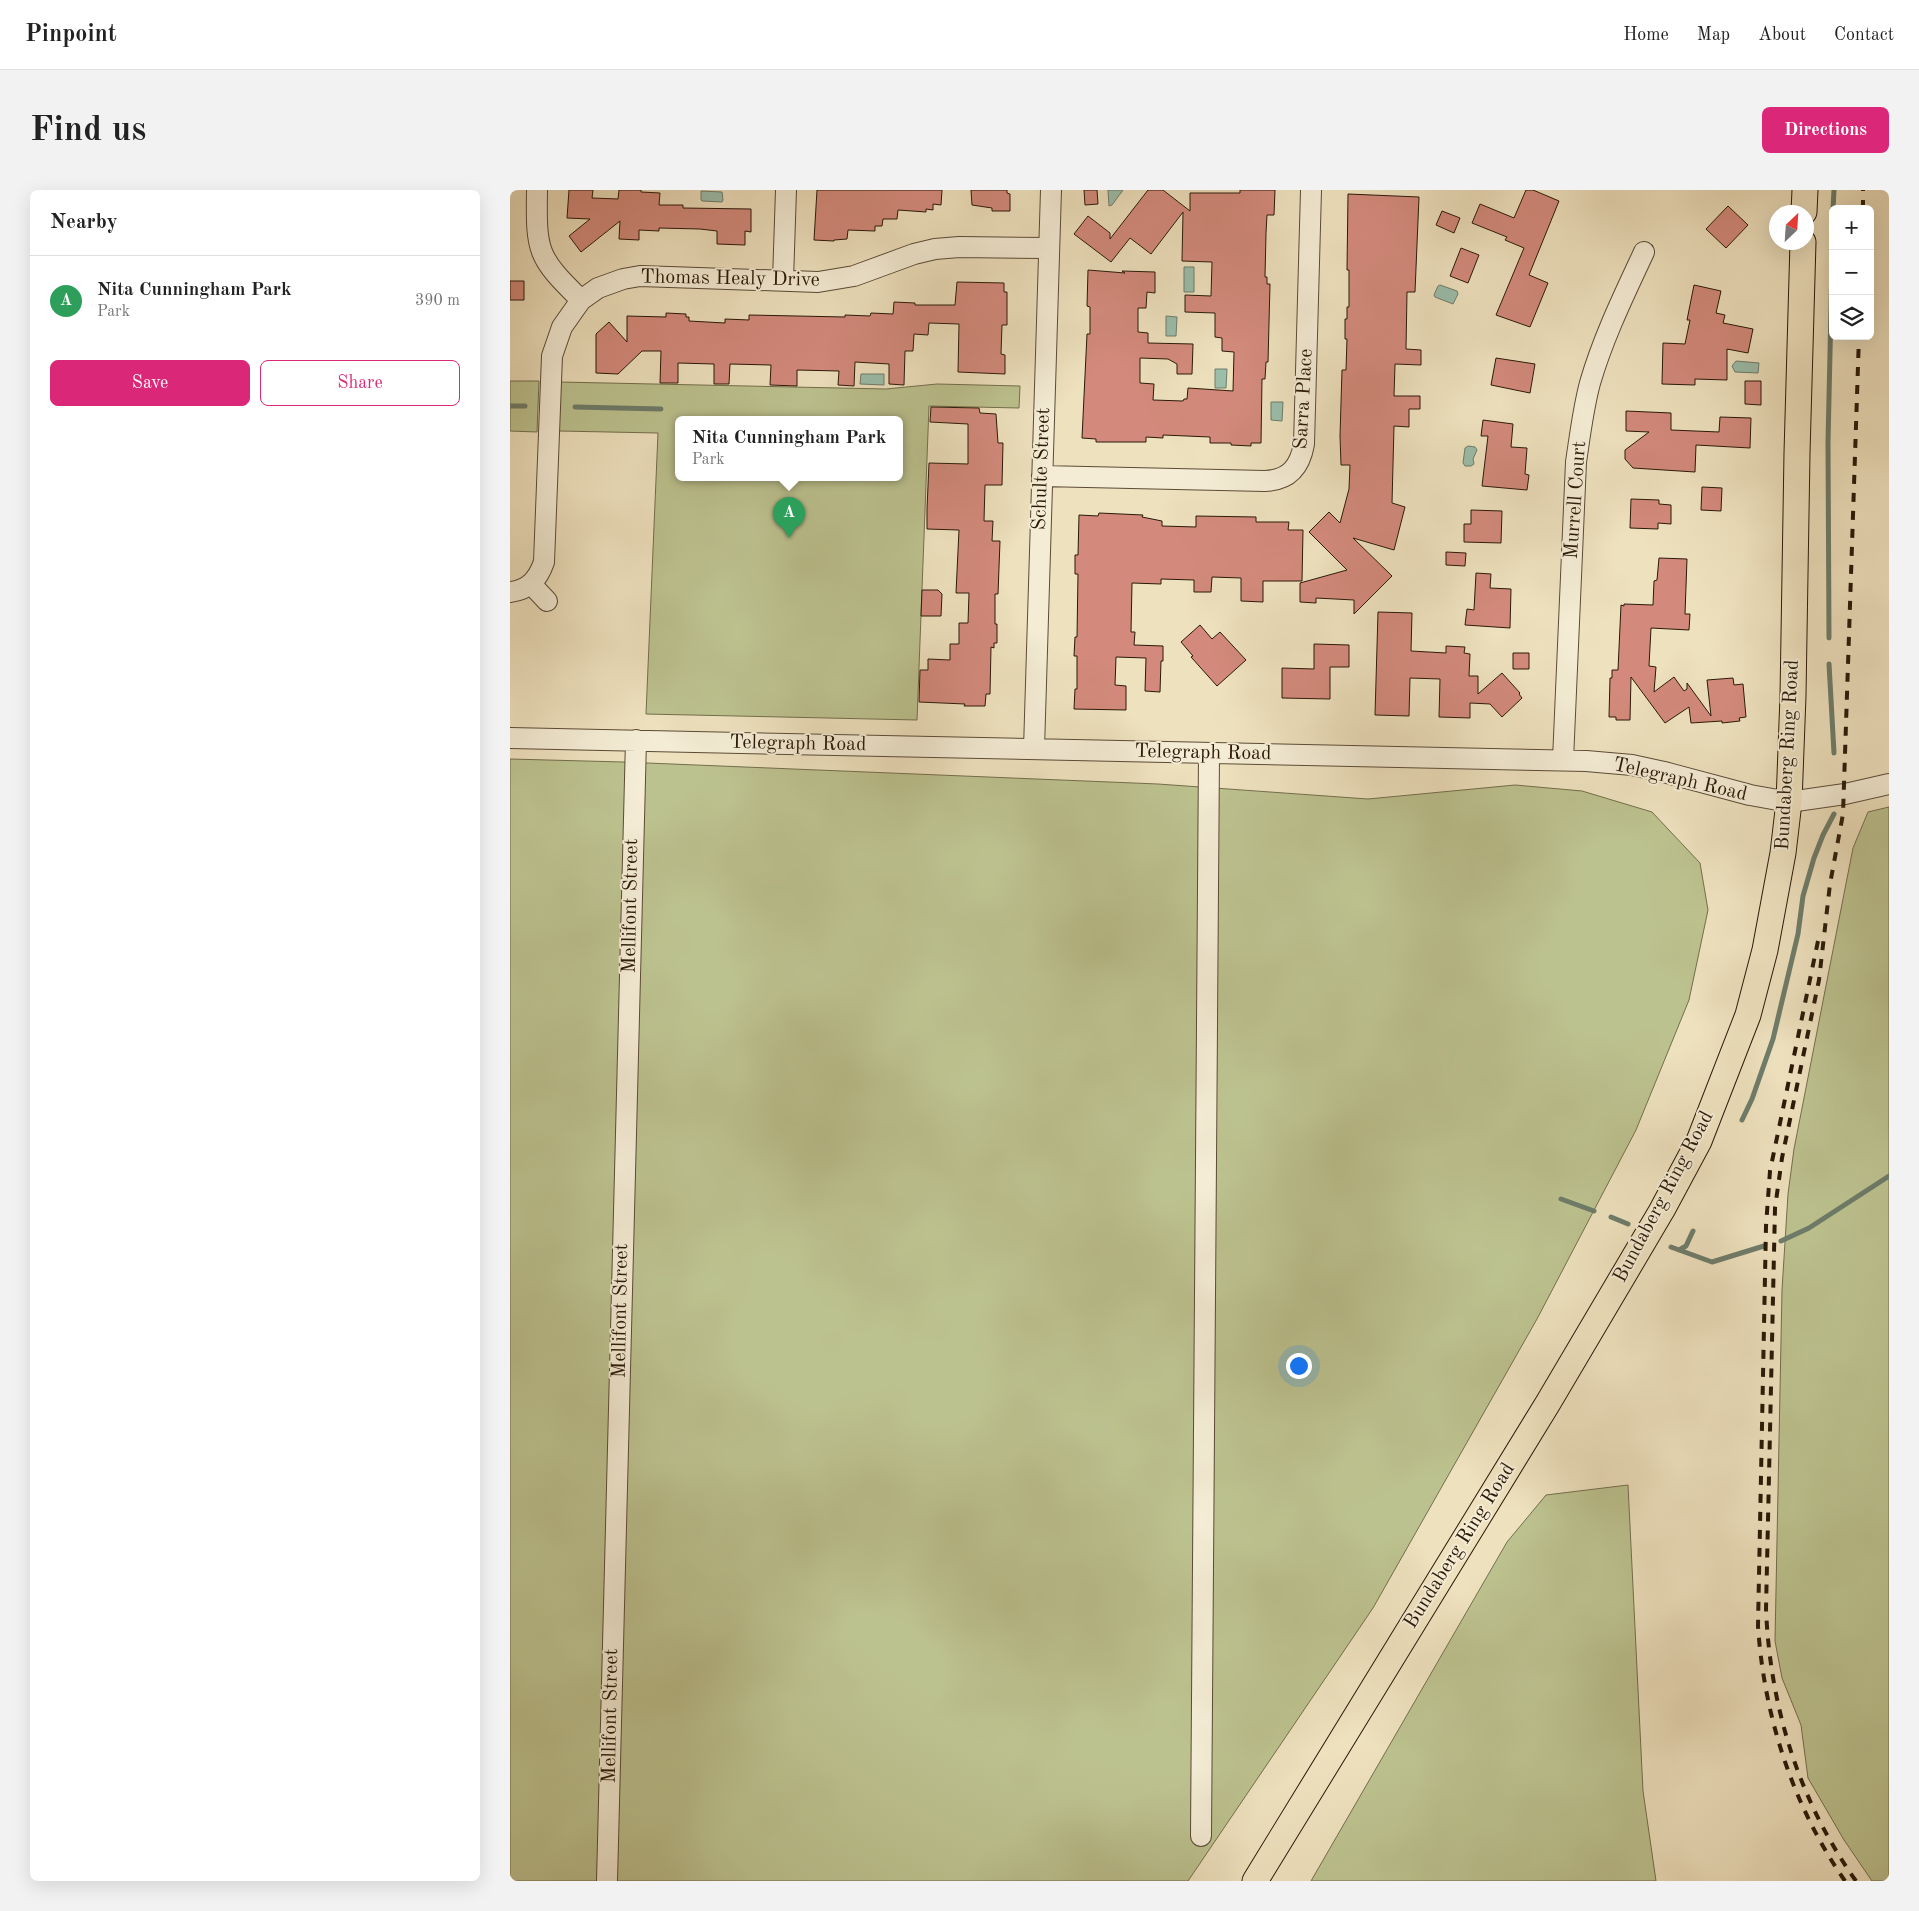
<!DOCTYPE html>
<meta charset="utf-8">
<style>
:root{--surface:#fff;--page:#f2f2f2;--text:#222;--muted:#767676;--line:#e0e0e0;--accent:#db2777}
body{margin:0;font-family:"Old Standard TT",serif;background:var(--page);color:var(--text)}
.controls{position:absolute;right:15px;top:15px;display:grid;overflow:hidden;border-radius:8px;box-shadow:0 5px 20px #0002}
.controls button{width:45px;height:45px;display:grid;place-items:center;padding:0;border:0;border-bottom:1px solid var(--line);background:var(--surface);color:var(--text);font:25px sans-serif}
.compass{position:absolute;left:1259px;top:15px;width:45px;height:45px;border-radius:50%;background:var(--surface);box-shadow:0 5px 20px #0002;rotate:25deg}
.you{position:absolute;left:788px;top:1175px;width:18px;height:18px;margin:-12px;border:4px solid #fff;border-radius:50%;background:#1a73e8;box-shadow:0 0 0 8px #1a73e833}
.badge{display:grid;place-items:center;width:32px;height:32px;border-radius:50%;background:var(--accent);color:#fff;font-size:16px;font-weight:700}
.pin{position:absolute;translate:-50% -41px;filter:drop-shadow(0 1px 2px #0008)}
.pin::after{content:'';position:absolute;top:26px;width:18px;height:15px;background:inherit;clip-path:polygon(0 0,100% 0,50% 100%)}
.popup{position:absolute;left:165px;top:226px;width:228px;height:65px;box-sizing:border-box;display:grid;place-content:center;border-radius:8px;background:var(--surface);filter:drop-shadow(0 1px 4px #0005);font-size:16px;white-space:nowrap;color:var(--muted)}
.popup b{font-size:19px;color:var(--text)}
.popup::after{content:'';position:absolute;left:50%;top:100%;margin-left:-10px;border:10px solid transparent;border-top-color:var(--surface)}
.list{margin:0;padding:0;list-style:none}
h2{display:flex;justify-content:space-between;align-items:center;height:65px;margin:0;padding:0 20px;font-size:21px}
h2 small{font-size:16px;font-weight:400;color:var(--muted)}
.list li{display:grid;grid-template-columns:32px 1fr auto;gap:15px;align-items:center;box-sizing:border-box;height:90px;padding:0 20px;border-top:1px solid var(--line)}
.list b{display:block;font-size:19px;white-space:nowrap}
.list p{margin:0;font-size:16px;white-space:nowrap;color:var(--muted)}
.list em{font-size:16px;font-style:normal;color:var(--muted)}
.actions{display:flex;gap:10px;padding:15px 20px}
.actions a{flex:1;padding:11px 0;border:1px solid var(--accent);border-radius:8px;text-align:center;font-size:18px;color:var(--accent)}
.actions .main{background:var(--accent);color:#fff}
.icon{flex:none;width:28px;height:28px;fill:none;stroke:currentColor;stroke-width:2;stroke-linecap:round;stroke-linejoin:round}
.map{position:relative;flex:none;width:1379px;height:1691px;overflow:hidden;border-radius:8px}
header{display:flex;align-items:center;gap:30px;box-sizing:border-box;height:70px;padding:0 25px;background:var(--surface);border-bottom:1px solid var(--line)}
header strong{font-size:24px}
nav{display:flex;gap:28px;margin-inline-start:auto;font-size:18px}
.intro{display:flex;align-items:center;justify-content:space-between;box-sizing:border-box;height:120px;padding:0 30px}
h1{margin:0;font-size:35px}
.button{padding:12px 22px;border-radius:8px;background:var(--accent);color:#fff;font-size:18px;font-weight:700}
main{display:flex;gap:30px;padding:0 30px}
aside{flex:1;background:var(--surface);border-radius:8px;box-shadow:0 5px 20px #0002}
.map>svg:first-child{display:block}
.green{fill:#bcc28f;stroke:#736e4c;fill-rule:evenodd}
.water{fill:#9bbeab;stroke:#6e7c6a}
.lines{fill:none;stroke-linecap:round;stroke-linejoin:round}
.stream{stroke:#6e7c6a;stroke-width:5}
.building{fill:#d38a7c;stroke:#2a1908}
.minor-casing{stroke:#5b4b36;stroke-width:22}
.major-casing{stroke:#2a1908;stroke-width:27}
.minor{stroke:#f4ecd5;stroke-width:20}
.major{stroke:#eee1be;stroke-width:25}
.rail{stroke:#2a1908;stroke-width:4;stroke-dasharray:9 9;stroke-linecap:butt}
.labels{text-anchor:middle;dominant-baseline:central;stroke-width:4;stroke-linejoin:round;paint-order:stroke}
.street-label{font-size:20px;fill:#2a1908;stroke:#f4ecd5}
</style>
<header>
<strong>Pinpoint</strong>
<nav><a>Home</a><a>Map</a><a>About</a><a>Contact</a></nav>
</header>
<div class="intro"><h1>Find us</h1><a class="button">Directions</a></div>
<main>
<aside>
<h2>Nearby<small></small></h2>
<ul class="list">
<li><span class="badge" style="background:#2e9e5b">A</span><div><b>Nita Cunningham Park</b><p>Park</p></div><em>390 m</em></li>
</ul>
<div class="actions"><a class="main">Save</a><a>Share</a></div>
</aside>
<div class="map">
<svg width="1379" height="1691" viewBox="0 0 1379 1691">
<rect width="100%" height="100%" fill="#eee1be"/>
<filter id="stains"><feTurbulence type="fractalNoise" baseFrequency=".004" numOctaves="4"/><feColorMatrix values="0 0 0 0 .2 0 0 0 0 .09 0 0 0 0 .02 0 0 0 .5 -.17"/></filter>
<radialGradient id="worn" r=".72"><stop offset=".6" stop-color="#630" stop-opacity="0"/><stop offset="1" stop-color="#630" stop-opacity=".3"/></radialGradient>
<path class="green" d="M0,191h29l-2,51 -27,-1z
M50,192l326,7 51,-5 83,2 -1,22 -90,-2 -12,314 -271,-6 12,-281 -99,-2zM169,229h220v58h-220z
M0,569l113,3 535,22 210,15 147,-14 67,6 70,21 48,51 8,47 -19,90 -53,130 -99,189 -164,289 -185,273h-678z
M1379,617v1074h-17l-28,-41 -36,-62 -7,-53 -19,-47 -7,-37 7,-351 6,-96 6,-45 59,-301 15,-36z
M1118,1295l15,306 13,90h-345l196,-339 39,-47z"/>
<path class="water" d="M598,0h15l-11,15 -3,1z
M191,1l21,1 1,8 -1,2 -20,-1 -1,-1z
M674,77h10v25h-10z
M930,95l17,6 1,3 -5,10 -18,-7 -1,-2 4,-9z
M656,126l11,1 -1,19h-10z
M1226,171l23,2 -1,10 -23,-1 -3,-6z
M705,179h12l-1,19h-11z
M351,184h23v11l-24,-1z
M761,212h12l-1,19 -11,-1z
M958,256l7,1 2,3 -4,9 1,5 -3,2h-6l-2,-3 2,-15z"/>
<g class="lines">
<path class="stream" d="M1323,19l1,-19
M0,216h15
M65,217l86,2
M1319,448l-1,-196 5,-223
M1319,474l5,89
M1232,930l10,-21 21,-60 25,-105 5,-38 11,-38 9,-23 11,-21
M1051,1009l33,12
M1101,1027l17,7
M1271,1051l28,-13 80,-52
M1161,1057l41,15 52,-16
M1169,1060l7,-4 7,-15"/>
</g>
<path class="building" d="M59,0h24l-1,8 26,1 1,-9h22v2l19,1 -1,12h24v3l68,1v23l-6,-1v14l-28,-1v-13l-17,-2 -41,-1v3l-20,-1v10l-20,-1 1,-18 -39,31 -12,-16 21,-17 -23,-1z
M307,0h125l-1,15 -8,-1v6l-7,-1v3l-28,-2 -1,9h-14l-1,7h-7v5l-27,-1 -1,9 -13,1v1l-20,-1z
M461,0h36v3l3,1v17h-18v-3l-20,-3z
M574,0h13l1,14 -13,1z
M638,0h15l27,21v-18h50v-3h35l-1,25h-7l-1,18 -1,44h2v7h3l-2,78h-2l-1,17h-3l-1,64h-10v3l-20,-1v-2h-21v-6l-47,-2v3l-17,-1v5h-50v-3l-14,-1 5,-104h3v-27l-3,-1 1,-36 37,3 -3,-2 33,1v21l-8,-1 -1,16h-8v24l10,1v10l45,1 -1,30h-15v-10l-9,-5 -28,-1v25l14,1 -1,16 30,1 1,-2h3l1,-11 45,3 1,-39 -12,-1v-13l-7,-1v-24l-30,-1v-17l26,1 1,-34 -30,-1 1,-49 -32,42 -21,-16 -19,24 -37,-28 14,-18 22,17v6z
M1016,0h7l26,11 -30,74 19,8 -18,44 -34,-12 28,-67 -19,-8 2,-3 -35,-14 8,-19 34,14z
M838,4l71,3 -4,95h-8l-1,57 15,1v15l-26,-1 -1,32h26v13h-11v18l-15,-1 -2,77 13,4 -11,43 -41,-12 39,38 -38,38v-14l-38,-2v5l-16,-1v-19l47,-13 -38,-38 20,-20 11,11 9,-34 1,-24h-9l-1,-29 2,-66h4l1,-31h-2v-20h2v-12h2v-37h-2z
M1218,16l20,19 -22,23 -20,-19z
M932,21l18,7 -6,15 -18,-8z
M951,58l18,7 -11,28 -18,-7z
M0,91h14v19h-14z
M447,92l47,1v9h3v33h-5l-1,29 4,1v19l-47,-2 1,-48 -30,-1 -1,12 -14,-1 -1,17h-8l-1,34 -15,-1v-20l-34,-2 -1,24 -16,-1 1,-14 -42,-1v16l-27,-1 1,-20 -41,-1 -1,20h-15v-20l-36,-1v20h-18l1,-32h-19l-24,23 -22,-1v-39l13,-12 18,20v-26l39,1v-4l20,1v3h3v4l36,2v-4l24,1v-5l96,2v-2l25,1 1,-3 22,1 1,-12 21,1v2h40z
M1184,95l27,6 -5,22 9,2 -2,8 30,6 -5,24 -21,-4v31l-32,-1v6l-33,-1 1,-41 22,1 5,-24h-3z
M986,168l39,6 -5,29 -39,-8z
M1235,191h16v24l-16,-1z
M421,217l48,1 1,5 16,1 2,29h5l-1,42h-17l-1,36h9l-1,20h8l-2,53h-3v30h2v19h-3v5l-3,-1 -1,47h-4l-1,12h-21l1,-2 -46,-2 1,-32h8v-11l22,1v-16h9v-21h9l1,-30h-13l3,-63 -32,-1v-20l2,-46 39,1v-40l-38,-2z
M1116,221l45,2v17l48,2 1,-15 31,1 -1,30 -54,-3 -1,27 -62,-4 -8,-9v-9l24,-18 -23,-1z
M973,230l30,4 -2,23 16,1 -2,26 4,1 -2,15 -45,-4 6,-50h-7z
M1192,297l20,1 -1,23 -20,-1z
M1121,309l28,1v4l12,1v19l-13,-1v6l-28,-1z
M961,320l31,1 -1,32 -37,-1v-18h7z
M589,323l44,2 -1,2 20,4v5l34,1v-11l60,1v5h33l-1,8h15l-1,51h-39v21l-22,-1v-23l-29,-1 -1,15h-17v-12l-33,-1v5l-29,-1 -1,49h4l-1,13 29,1v15h-2l-1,31 -15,-1 1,-33 -30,-1 -1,28 11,1v24l-52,-1 1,-20h2v-33h-3l1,-19h2l1,-63h-3v-19h3l1,-40 19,1z
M936,362l20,1 -1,13 -19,-1z
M1149,368l28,1 -2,55h5l-1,16 -38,-2 -2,38 7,1 -2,25 20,-15 10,14 3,-2v-6l24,33 -4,-36 26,-2 1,7 9,-1 3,33 -7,1 1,3 -18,2v-2l-31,2 -2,-16 -24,16 -34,-46 -1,43h-14v-3h-7l1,-39h2v-8h6l3,-65 3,1v-2l29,1 1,-24 3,-1z
M966,383l15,1 -1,14 21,1 -1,39 -45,-3 2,-16 7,1z
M412,400h16l4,4 -1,22h-20z
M868,422l34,1 -1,38 35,2v-7l19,1 -1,6 6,1 -1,22h9v18l24,-21 18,20 -1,1 3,4 -20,19 -12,-13 -20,-1v15l-31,-1 1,-38 -30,-1 -1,38 -34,-1z
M690,435l12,14 8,-7 26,28 -29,26 -26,-29 2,-1 -12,-14z
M804,454l35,1v22h-19v32l-48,-1v-30l32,1z
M1003,463h16v16h-16z"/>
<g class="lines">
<defs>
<path id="minor" d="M27,0c-1,62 0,67 44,110
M273,90l3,-90
M532,286l223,5c24,-1 35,-14 39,-37l7,-254
M21,394l16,17
M0,402c19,-2 28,-13 34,-30l8,-206 10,-29 19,-27 17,-12 25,-9 17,-3 178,6 36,-6 60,-22 21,-5 24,-2 89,1
M0,548l1076,23 46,4 32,7 86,23 39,7 56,-8 44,-10
M524,559l17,-559
M1053,570l13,-298c4,-26 7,-53 14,-79 13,-45 34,-88 54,-131
M691,1646l8,-1083
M97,1691l29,-1141"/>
<path id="major" d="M1294,22l1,-22
M745,1691l293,-478 114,-193 37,-69 49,-126 17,-65 18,-97 6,-51 4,-106 4,-243 6,-211"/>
</defs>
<use href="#minor" class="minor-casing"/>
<use href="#major" class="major-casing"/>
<use href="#minor" class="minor"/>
<use href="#major" class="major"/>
<path class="rail" d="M1353,19v-19
M1308,751l-48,230 -4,55 -8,400c6,91 35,180 87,255
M1346,1691c-57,-80 -86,-174 -90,-272l9,-401 7,-50 37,-178 11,-96 13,-70 16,-478"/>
</g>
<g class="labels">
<g class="street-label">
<text transform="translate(220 89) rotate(1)">Thomas Healy Drive</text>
<text transform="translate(794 209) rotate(-87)">Sarra Place</text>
<text transform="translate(532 279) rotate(-88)">Schulte Street</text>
<text transform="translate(1066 310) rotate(-86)">Murrell Court</text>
<text transform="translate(288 554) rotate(1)">Telegraph Road</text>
<text transform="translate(693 563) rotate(1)">Telegraph Road</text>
<text transform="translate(1278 565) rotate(-87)">Bundaberg Ring Road</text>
<text transform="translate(1170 590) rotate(13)">Telegraph Road</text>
<text transform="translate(121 716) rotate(-89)">Mellifont Street</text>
<text transform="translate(1154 1007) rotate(-62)">Bundaberg Ring Road</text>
<text transform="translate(111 1121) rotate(-89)">Mellifont Street</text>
<text transform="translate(950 1356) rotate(-58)">Bundaberg Ring Road</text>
<text transform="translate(101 1526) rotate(-89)">Mellifont Street</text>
</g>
</g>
<rect width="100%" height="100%" filter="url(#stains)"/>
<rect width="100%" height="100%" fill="url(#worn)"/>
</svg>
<div class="controls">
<button>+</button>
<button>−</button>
<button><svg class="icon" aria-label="layers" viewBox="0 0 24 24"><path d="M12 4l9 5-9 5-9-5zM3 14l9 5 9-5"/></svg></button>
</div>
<svg class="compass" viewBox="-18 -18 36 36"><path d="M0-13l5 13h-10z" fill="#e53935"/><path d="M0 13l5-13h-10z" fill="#767676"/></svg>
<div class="you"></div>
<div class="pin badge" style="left:279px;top:348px;background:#2e9e5b">A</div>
<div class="popup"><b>Nita Cunningham Park</b>Park</div>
</div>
</main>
